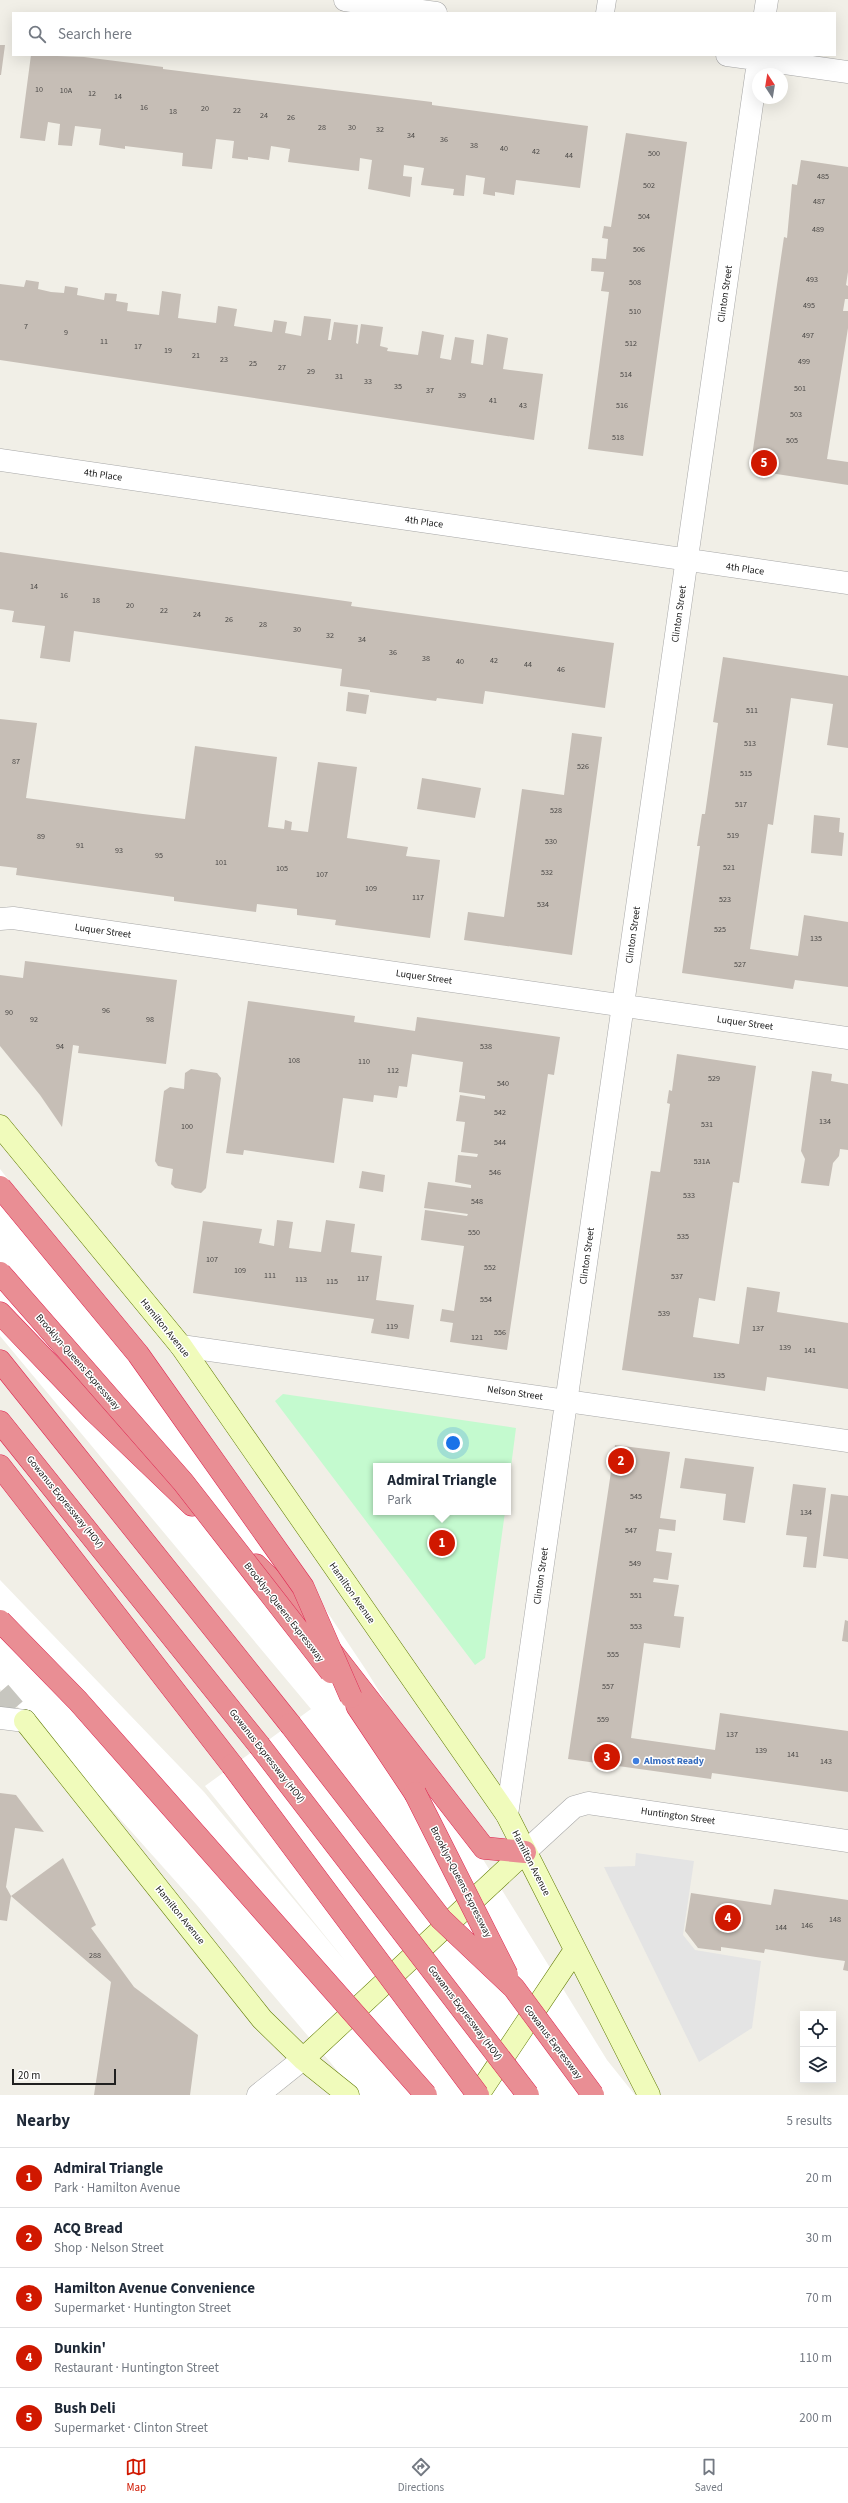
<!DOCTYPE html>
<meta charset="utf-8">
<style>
:root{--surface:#fff;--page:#f6f6f7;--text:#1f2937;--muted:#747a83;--line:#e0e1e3;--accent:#d01800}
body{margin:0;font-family:"Source Sans 3",sans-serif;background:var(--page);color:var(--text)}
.controls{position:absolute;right:12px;bottom:12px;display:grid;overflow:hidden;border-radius:0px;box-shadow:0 4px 16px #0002}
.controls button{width:36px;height:36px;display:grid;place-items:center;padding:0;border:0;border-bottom:1px solid var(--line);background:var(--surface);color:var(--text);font:20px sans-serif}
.compass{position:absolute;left:752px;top:68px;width:36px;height:36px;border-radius:50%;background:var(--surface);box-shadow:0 4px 16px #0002;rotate:348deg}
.scale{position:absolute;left:12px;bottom:10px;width:104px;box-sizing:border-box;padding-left:4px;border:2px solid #202020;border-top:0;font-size:11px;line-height:14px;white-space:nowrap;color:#202020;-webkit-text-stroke:3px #fff;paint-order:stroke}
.you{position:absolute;left:453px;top:1443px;width:14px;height:14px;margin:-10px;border:3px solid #fff;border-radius:50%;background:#1a73e8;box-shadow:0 0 0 6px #1a73e833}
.badge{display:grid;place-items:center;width:26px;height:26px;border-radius:50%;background:var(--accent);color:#fff;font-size:13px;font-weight:700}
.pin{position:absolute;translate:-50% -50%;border:2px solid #fff;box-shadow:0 1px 4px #0006}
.popup{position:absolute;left:373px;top:1463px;width:138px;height:52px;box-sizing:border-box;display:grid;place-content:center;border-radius:0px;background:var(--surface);filter:drop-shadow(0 1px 3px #0005);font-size:13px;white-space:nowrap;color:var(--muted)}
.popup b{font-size:15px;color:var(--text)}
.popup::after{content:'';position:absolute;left:50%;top:100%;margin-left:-8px;border:8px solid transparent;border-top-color:var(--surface)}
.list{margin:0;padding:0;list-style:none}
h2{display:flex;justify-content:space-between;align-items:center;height:52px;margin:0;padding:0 16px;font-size:17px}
h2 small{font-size:13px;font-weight:400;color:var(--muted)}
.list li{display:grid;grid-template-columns:26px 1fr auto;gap:12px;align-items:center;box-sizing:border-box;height:60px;padding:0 16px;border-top:1px solid var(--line)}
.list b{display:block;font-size:15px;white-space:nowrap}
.list p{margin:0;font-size:13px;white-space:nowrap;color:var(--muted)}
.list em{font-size:13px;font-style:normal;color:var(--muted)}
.icon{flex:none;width:22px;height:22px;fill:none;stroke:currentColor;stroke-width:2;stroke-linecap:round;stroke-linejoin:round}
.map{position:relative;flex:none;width:848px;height:2095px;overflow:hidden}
.search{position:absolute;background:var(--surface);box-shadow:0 4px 16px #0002;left:12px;right:12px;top:12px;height:44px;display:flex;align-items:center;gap:10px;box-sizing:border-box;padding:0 14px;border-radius:0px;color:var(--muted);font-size:15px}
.sheet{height:352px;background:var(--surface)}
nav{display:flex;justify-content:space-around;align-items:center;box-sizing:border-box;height:56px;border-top:1px solid var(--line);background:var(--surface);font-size:11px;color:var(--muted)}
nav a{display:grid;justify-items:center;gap:2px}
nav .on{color:var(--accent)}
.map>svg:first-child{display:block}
.park{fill:#c4facf}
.parking{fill:#e4e4e4}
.pier{fill:#fff}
.building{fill:#c6beb6}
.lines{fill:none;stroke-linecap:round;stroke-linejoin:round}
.secondary-tunnel{stroke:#c7c6bf;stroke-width:22;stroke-dasharray:22 11;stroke-linecap:butt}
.lane-casing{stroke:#a7a7a7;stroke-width:19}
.street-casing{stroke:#a7a7a7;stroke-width:23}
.secondary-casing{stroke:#607b03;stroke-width:23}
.highway-casing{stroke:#de244f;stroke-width:23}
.lane{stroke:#fff;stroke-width:18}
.street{stroke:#fff;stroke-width:22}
.secondary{stroke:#f0fbbb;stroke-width:22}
.highway{stroke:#e98e94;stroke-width:22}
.highway-bridge-casing{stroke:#de244f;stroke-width:23;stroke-linecap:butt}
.highway-bridge{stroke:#e98e94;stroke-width:22}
.shop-dot{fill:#3f7fe0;stroke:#fff;stroke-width:1.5}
.labels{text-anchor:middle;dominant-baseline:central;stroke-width:3;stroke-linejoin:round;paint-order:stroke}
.number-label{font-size:8px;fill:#4a4846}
.street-label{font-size:10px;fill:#202020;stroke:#fff}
.shop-label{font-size:10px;font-weight:bold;fill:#366cbe;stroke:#fff;text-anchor:start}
</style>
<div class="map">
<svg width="848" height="2095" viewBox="0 0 848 2095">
<rect width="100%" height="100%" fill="#f1efe7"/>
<path class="park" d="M283,1394l233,34 -8,62v-24h-132v46h129l-20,146 -10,7 -200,-264z"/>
<path class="parking" d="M636,1853l58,8 -11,74 12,15 66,11 -9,67 -53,34 -95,-195 31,-1z"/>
<path class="pier" d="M0,1169l143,181 123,170 100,150 241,390 28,35h-277l-162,-191 -159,-178 -37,-37v-109l204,212 142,170 -141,-176 106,-77 -311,-373z"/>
<path class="building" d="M0,45h5l-4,30h-1z
M31,55l53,2 79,10v2l269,33v3l156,21 -8,62 -64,-8 -2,15 -19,-3v4l-12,-2 2,-16 -19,-3 -2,21 -11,-1 1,-6 -33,-4 3,-17 -20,-3 -1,11 9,1 -2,20 -42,-8 4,-29 -12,-2 -1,13 -71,-9 2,-13 -19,-3 -2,14 -21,-3v3l-16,-2 2,-17 -18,-2 -4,30 -30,-3 1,-13 -58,-7v3l-26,-4 2,-16 -26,-3 -3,20 -14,-1 2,-21 -12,-2 -3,19 -25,-3z
M626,133l61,9 -44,314 -55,-7 21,-157 -8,-1 3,-19 -13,-1 1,-13 14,1 2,-20 -6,-1 2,-12 7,1z
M801,160l47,7v105l-2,13 2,1v13h-3l-2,12h5v17l-21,131 21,3v23l-98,-15 34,-233 3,1 5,-54 5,1z
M26,280l13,2 -1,7 13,3 13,1 1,-7 13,2 -1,7 27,5 1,-7 12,1 -1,7 12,2 -1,8 32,4 3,-24 19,3 -3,24 38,5 2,-17 19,3 -3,17 38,6 2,-12 13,2 -2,11 16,3 3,-20 27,3 -3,21h3l3,-18 24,3 -2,18 2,1 3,-20 22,3 -3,19 8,2 -1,3 31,4 4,-24 22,4 -4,23 11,2 4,-23 19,3 -3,23 12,2 4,-31 21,4 -5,31 40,5 -9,66 -534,-80v-76l24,3z
M0,552l352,50 -1,4 263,37 -9,65 -120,-17 -2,13 -46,-6 -1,3 -66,-9v-2l-30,-4 2,-17 -268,-38 -4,31 -30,-4 5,-32 -33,-4 2,-11 -14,-2z
M723,657l125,19v72l-21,-3 6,-41 -42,-6 -18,127 -5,-1 -18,125 48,7 6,-41 44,7v65l-53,-7 -2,9 -111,-16 18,-127h-3l5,-32h3l13,-91 -5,-1z
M348,692l21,3 -3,19 -20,-3z
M0,719l37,4 -11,75 117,16 42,5 10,-73 82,11 -9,70 16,2 1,-9 7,2 -1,8 17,2 10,-70 39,5 -10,71 61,9 -2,9 34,4 -10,78 -95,-13 1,-5 -39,-5v-6l-40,-5 -1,8 -82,-11v-4l-158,-22 1,-7 -17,-2z
M572,733l30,4 -30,218 -108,-15 4,-28 36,5 18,-128 42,6z
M422,778l59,10 -6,30 -58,-9z
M814,815l26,3 -1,14 5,1 -2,23 -31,-3z
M25,961l152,19 -11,84 -88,-11 1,-7 -6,-1 -11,82 -22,-32 -40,-49v-71l23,3z
M248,1001l107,15 -1,6 61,9 2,-14 143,20 -6,38 -6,-1 -41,276 -57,-8 3,-19 -13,-2 2,-12 12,2 10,-65 -43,-6 4,-30 42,6 1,-2 -44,-6 4,-26 43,6v-3l-16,-3 3,-27 19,2 1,-3 -17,-2 4,-30 -9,-1 4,-26 25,4v-3l-26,-4 4,-30 -51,-8 -5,33 -8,-1 -2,12 -23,-3 -1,7 -30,-4 -9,65 -90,-13 -1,5 -17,-2z
M677,1054l79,12 -17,117 -6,-1 -18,119 -16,-3 -6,39 46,7 8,-57 33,5 -3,20 71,11v66l-81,-12 -2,14 -143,-21 29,-199 9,1 10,-68 -3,-1 2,-13 3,1z
M191,1069l26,4 4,5 -15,110 -5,5 -26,-5 -4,-4 2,-15 -15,-3 -3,-5 9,-70 6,-4 14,2 1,-16z
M812,1071l20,3 -1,7 17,3v66l-8,-1 -1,7 -6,7 -4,23 -28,-3 4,-24 -4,-8z
M362,1171l23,4 -2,17 -24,-4z
M277,1220l16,2 -4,26 32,4 5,-32 29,4 -4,28 31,4 -6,44 38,5 -5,34 -38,-6 3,-14 -181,-26 10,-72 59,8 -3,14 15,3z
M615,1445l55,7 -10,66 16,2 -1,11 -16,-2 -3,22 16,2 -4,27 -14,-2 -1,4 26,3 -5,31 10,1 -4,31 -36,-5 -13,95 84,12 5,-37 128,18v61l-136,-19 -1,6 -143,-20z
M685,1458l69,9 -9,56 -22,-3 3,-26 -46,-6z
M793,1484l33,4 -10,80 -13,-1 4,-30 -21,-2z
M831,1494l17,2v63l-25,-3z
M845,1620l3,1v21l-6,-1z
M0,1793l16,2 28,37 -29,-4 -9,59 5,9 -4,25 -7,-1z
M63,1858l33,67 -5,3 43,59 64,48 -8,60h-96l17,-113 -100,-86z
M774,1889l74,11v71l-5,-1 2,-9 -29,-4 -51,-8 -1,4 -43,-6v4l-23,-3 -13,-17 6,-38 80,12z"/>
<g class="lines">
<path class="secondary-tunnel" d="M0,1692l25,29"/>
<defs>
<path id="lane" d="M605,13l2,-13"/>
<path id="street" d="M345,0l91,13
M765,13l2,-13
M727,55l121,17
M0,460l848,123
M0,919l13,-1 835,120
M181,1346l667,95
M0,1718l25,3
M507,1815l252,-1760
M525,1852l49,-45 14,-4 260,38
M258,2095l45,-36"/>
<path id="secondary" d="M0,1126l181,220 326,469 142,280
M25,1721l237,298 41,40 45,36
M303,2059l222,-207
M478,2095l97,-145"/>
<path id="highway" d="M0,1313l94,98 98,94
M0,1361l290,363
M0,1422l259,323
M0,1466l232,299
M256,1565l34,33 194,250 41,4
M357,1706l58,87"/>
</defs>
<use href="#lane" class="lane-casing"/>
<use href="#street" class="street-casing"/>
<use href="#secondary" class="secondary-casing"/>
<use href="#highway" class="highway-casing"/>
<use href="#lane" class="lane"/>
<use href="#street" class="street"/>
<use href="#secondary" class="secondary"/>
<use href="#highway" class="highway"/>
<defs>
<path id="highway-bridge" d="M0,1187l138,167 165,233 48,110
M0,1273l183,209 148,190
M0,1621l78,80 348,394
M290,1724l151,195 73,69 79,107
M259,1745l269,350
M232,1765l246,330
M415,1793l92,182"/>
</defs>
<use href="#highway-bridge" class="highway-bridge-casing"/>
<use href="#highway-bridge" class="highway-bridge"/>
</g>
<circle class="shop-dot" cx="636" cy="1761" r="4"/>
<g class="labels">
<g class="number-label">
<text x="39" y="89">10</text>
<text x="66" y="90">10A</text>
<text x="92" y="93">12</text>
<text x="118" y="96">14</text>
<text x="144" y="107">16</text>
<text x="205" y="108">20</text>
<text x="237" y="110">22</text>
<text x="173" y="111">18</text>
<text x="264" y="115">24</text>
<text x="291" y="117">26</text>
<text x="322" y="127">28</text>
<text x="352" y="127">30</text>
<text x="380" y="129">32</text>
<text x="411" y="135">34</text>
<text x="444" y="139">36</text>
<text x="474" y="145">38</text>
<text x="504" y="148">40</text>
<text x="536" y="151">42</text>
<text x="654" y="153">500</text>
<text x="569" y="155">44</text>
<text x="823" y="176">485</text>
<text x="649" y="185">502</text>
<text x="819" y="201">487</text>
<text x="644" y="216">504</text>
<text x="818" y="229">489</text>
<text x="639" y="249">506</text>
<text x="812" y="279">493</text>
<text x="635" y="282">508</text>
<text x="809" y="305">495</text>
<text x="635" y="311">510</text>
<text x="26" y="326">7</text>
<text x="66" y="332">9</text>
<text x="808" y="335">497</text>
<text x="104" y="341">11</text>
<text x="631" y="343">512</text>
<text x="138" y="346">17</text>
<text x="168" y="350">19</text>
<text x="196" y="355">21</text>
<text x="224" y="359">23</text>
<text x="804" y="361">499</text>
<text x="253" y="363">25</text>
<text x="282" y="367">27</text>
<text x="311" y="371">29</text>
<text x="626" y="374">514</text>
<text x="339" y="376">31</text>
<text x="368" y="381">33</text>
<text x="398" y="386">35</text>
<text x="800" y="388">501</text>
<text x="430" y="390">37</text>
<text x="462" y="395">39</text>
<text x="493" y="400">41</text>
<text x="523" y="405">43</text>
<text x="622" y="405">516</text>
<text x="796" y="414">503</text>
<text x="618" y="437">518</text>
<text x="792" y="440">505</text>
<text x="34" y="586">14</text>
<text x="64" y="595">16</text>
<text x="96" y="600">18</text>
<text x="130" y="605">20</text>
<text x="164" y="610">22</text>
<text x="197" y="614">24</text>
<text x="229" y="619">26</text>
<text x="263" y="624">28</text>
<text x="297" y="629">30</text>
<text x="330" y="635">32</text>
<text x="362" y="639">34</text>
<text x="393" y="652">36</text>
<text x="426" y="658">38</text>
<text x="494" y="660">42</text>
<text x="460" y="661">40</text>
<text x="528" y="664">44</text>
<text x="561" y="669">46</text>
<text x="752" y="710">511</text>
<text x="750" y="743">513</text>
<text x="16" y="761">87</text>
<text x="583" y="766">526</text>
<text x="746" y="773">515</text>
<text x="741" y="804">517</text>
<text x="556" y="810">528</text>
<text x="733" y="835">519</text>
<text x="41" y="836">89</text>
<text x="551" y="841">530</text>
<text x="80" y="845">91</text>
<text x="119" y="850">93</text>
<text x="159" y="855">95</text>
<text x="221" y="862">101</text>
<text x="729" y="867">521</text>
<text x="282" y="868">105</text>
<text x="547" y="872">532</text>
<text x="322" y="874">107</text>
<text x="371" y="888">109</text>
<text x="418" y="897">117</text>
<text x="725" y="899">523</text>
<text x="543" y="904">534</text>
<text x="720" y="929">525</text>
<text x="816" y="938">135</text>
<text x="740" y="964">527</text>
<text x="106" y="1010">96</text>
<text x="9" y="1012">90</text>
<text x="34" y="1019">92</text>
<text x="150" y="1019">98</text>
<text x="60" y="1046">94</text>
<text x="486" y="1046">538</text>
<text x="294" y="1060">108</text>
<text x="364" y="1061">110</text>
<text x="393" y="1070">112</text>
<text x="714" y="1078">529</text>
<text x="503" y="1083">540</text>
<text x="500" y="1112">542</text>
<text x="825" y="1121">134</text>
<text x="707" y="1124">531</text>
<text x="187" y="1126">100</text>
<text x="500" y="1142">544</text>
<text x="702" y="1161">531A</text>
<text x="495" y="1172">546</text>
<text x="689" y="1195">533</text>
<text x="477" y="1201">548</text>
<text x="474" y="1232">550</text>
<text x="683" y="1236">535</text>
<text x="212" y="1259">107</text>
<text x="490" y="1267">552</text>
<text x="240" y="1270">109</text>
<text x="270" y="1275">111</text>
<text x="677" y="1276">537</text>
<text x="363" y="1278">117</text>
<text x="301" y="1279">113</text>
<text x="332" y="1281">115</text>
<text x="486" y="1299">554</text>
<text x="664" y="1313">539</text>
<text x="392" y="1326">119</text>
<text x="758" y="1328">137</text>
<text x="500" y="1332">556</text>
<text x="477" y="1337">121</text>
<text x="785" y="1347">139</text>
<text x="810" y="1350">141</text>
<text x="719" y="1375">135</text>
<text x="636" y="1496">545</text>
<text x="806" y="1512">134</text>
<text x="631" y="1530">547</text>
<text x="635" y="1563">549</text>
<text x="636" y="1595">551</text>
<text x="636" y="1626">553</text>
<text x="613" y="1654">555</text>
<text x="608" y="1686">557</text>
<text x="603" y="1719">559</text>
<text x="732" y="1734">137</text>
<text x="761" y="1750">139</text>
<text x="793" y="1754">141</text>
<text x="826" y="1761">143</text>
<text x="835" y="1919">148</text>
<text x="807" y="1925">146</text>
<text x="781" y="1927">144</text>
<text x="95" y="1955">288</text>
</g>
<g class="street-label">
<text transform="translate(725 294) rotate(-82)">Clinton Street</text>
<text transform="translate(103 475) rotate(8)">4th Place</text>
<text transform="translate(424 522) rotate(8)">4th Place</text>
<text transform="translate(745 569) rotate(8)">4th Place</text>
<text transform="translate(679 614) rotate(-82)">Clinton Street</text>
<text transform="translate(103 931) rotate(8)">Luquer Street</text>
<text transform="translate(633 935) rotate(-82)">Clinton Street</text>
<text transform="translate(424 977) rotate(8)">Luquer Street</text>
<text transform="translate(745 1023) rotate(8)">Luquer Street</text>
<text transform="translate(587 1256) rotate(-82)">Clinton Street</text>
<text transform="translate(165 1328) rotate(51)">Hamilton Avenue</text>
<text transform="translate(78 1362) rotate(49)">Brooklyn-Queens Expressway</text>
<text transform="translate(515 1393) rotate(8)">Nelson Street</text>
<text transform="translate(65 1502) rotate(51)">Gowanus Expressway (HOV)</text>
<text transform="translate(541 1576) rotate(-82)">Clinton Street</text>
<text transform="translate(352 1593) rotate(55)">Hamilton Avenue</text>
<text transform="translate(284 1612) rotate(52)">Brooklyn-Queens Expressway</text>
<text transform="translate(267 1756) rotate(52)">Gowanus Expressway (HOV)</text>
<text transform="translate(678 1816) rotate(8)">Huntington Street</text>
<text transform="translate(531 1863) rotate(63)">Hamilton Avenue</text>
<text transform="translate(461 1882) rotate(63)">Brooklyn-Queens Expressway</text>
<text transform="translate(180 1915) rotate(51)">Hamilton Avenue</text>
<text transform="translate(465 2013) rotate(53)">Gowanus Expressway (HOV)</text>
<text transform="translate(553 2042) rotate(53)">Gowanus Expressway</text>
</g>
<g class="shop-label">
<text x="644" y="1761">Almost Ready</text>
</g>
</g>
</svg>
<div class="controls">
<button><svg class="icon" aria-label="locate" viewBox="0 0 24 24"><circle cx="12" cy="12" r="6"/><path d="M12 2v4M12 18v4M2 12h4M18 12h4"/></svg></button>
<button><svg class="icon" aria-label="layers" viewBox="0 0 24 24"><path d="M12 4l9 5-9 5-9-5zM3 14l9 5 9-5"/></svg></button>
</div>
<svg class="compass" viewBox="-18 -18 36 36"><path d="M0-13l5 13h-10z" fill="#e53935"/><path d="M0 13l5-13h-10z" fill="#747a83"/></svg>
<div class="scale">20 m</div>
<div class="you"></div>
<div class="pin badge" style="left:442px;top:1543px">1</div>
<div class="popup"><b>Admiral Triangle</b>Park</div>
<div class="pin badge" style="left:621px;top:1461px">2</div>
<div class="pin badge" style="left:607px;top:1757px">3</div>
<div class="pin badge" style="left:728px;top:1918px">4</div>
<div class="pin badge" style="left:764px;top:463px">5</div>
<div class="search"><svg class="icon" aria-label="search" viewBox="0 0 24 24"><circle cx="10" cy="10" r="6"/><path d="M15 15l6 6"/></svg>Search here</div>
</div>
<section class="sheet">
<h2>Nearby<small>5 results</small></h2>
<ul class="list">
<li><span class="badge">1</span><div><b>Admiral Triangle</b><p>Park · Hamilton Avenue</p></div><em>20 m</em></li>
<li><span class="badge">2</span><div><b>ACQ Bread</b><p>Shop · Nelson Street</p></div><em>30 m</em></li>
<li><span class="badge">3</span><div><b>Hamilton Avenue Convenience</b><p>Supermarket · Huntington Street</p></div><em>70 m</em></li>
<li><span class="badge">4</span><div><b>Dunkin'</b><p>Restaurant · Huntington Street</p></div><em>110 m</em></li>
<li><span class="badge">5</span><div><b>Bush Deli</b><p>Supermarket · Clinton Street</p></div><em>200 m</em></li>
</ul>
</section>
<nav>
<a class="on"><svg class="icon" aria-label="map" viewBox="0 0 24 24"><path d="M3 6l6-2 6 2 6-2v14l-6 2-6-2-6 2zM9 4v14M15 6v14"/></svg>Map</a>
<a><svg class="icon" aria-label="directions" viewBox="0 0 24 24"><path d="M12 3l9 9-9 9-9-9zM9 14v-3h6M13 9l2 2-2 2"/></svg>Directions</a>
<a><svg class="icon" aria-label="saved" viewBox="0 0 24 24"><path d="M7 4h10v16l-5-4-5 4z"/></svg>Saved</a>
</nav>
